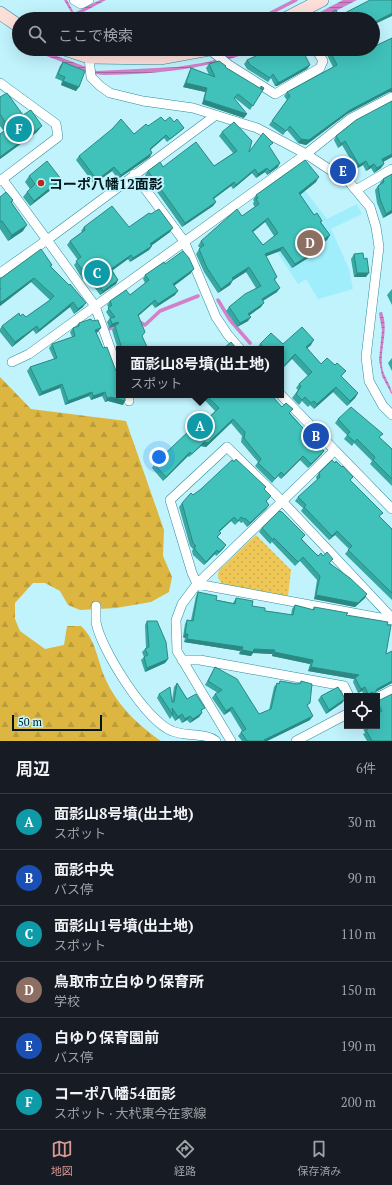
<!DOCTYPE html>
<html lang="ja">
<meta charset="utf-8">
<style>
:root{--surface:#171b24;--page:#20242c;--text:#f1f3f6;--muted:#9ea1a6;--line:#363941;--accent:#d79993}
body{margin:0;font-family:"PT Serif","Noto Sans JP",serif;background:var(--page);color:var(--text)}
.controls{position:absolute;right:12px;bottom:12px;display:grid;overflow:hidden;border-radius:0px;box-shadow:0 4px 16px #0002}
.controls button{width:36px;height:36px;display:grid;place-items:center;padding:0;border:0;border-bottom:1px solid var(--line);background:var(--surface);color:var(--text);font:20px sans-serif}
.scale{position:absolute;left:12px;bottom:10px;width:90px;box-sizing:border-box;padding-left:4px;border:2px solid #00171c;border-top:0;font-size:11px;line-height:14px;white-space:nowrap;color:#00171c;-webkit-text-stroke:3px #c1f3fd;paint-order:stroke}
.you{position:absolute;left:159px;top:457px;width:14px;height:14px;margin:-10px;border:3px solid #fff;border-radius:50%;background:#1a73e8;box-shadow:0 0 0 6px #1a73e833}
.badge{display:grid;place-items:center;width:26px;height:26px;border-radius:50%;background:var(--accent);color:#fff;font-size:13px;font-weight:700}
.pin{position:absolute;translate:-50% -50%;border:2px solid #fff;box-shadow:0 1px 4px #0006}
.popup{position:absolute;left:116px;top:346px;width:168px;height:52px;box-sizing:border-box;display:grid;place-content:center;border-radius:0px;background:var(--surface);filter:drop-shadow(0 1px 3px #0005);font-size:13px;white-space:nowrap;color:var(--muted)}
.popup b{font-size:15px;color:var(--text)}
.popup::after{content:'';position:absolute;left:50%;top:100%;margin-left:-8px;border:8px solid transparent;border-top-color:var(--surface)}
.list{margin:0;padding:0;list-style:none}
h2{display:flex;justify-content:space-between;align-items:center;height:52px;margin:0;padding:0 16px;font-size:17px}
h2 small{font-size:13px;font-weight:400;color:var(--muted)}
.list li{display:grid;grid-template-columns:26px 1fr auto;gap:12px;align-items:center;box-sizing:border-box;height:56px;padding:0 16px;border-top:1px solid var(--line)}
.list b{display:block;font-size:15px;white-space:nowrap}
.list p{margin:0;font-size:13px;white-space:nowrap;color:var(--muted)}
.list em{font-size:13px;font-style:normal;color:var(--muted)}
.icon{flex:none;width:22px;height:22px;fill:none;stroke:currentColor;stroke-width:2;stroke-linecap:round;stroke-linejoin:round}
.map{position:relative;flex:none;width:392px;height:741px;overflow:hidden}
.search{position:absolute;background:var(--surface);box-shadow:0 4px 16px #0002;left:12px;right:12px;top:12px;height:44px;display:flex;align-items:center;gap:10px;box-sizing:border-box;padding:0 14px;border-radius:22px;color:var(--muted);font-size:15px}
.sheet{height:388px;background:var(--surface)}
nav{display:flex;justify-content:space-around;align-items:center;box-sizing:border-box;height:56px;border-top:1px solid var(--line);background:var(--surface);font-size:11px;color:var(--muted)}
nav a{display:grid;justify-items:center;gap:2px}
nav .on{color:var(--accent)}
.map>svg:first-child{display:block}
.built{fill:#a0edfc}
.forest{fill:url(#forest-firs)}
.park{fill:url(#park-dots)}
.water{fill:url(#water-rules)}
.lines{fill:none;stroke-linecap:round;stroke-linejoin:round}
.stream{stroke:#d280ca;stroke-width:3.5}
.street-casing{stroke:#2e8c9b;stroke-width:10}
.secondary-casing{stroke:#2e8c9b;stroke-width:14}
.street{stroke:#fff;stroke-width:9}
.secondary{stroke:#fddfda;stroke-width:13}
.wall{fill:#37a7a1;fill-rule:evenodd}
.shaded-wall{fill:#2d8883}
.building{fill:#40c2bb;stroke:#2d8883;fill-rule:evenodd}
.poi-dot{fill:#b82b1b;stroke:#c1f3fd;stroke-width:1.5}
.labels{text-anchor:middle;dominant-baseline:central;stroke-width:4;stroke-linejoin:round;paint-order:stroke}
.poi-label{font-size:14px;font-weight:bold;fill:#00171c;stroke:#c1f3fd;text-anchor:start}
</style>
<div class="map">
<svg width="392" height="741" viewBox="0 0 392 741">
<defs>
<pattern id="forest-firs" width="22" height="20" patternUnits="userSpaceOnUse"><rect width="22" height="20" fill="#dcb640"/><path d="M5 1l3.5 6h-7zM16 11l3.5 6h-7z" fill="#bb9c38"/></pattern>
<pattern id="park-dots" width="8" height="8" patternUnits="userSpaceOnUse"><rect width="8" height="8" fill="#eec756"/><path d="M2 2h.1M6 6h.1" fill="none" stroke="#caaa4a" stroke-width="1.8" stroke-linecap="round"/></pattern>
<pattern id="water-rules" width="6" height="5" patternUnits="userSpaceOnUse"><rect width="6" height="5" fill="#d280ca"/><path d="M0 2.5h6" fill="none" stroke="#a868a3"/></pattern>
</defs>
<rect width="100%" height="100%" fill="#c1f3fd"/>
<path class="built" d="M305,191l22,28 30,-15 5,10 -31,15 18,40 4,20 -35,10 -12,-20 -8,5 -23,-35 -1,-36z"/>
<path class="forest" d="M0,377l31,32 95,12 38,109 -1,26 9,21 -3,15 -18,10 -35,6 -36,2 -12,-5 -8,-14 -15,-8h-12l-18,20v16l5,12 25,18 19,-4 3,-19h14c15,14 16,33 24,52 11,26 33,47 56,63h-161z"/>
<path class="park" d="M256,535l35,35 -3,26 -65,-12c-5,-4 -6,-8 -4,-14z"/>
<path class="water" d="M64,0h3l7,13 26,-13h6l-32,17z
M343,0h14l-37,19h-13z
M28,49h10l59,22 80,-4 31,-5 41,-13h9c-50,21 -100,25 -154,26l-10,-1z
M382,312c7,18 -2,36 0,54 1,11 10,19 10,29l-10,-19 -3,-16 3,-30 -3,-17z"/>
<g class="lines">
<path class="stream" d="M259,19l37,-19
M218,300l12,20 20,23
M138,321l7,4 15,-14 38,-15
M109,329l10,-4"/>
<defs>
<path id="street" d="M74,0l7,4 8,-4
M209,49l20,16 46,29 45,-26 3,-7 -7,-12
M89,57l2,20 9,9 10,7 33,8 50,7 64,20 49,26 44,29 20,24 6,20 3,20 -13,110 3,24 14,25 9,9
M0,83l56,41 2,13 -58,44
M134,174l50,67 32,76 12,18 12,14
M356,190l36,-21
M0,273l47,-33 -44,-60
M12,362l17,-8 277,-200 44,-35 42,-22
M119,373l-24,-67 -48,-66 169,-125
M127,395l2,6
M281,395l111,114
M197,584l195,36
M197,584l137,-133
M96,606c0,5 0,11 0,16 4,26 50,99 76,109 14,6 32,1 44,10
M182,660h18l144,26 5,10
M377,698l15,-8
M231,741l-54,-90 -1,-31 6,-16 15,-20 -5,-11 -22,-73 57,-53 55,54 110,117
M296,741l51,-27"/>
<path id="secondary" d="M0,13l19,13
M285,19l37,-19
M65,49l24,8 71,1 49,-9"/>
</defs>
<use href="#street" class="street-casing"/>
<use href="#secondary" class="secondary-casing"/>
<use href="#street" class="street"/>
<use href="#secondary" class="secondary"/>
</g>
<path class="wall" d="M392,38v54h-3l-42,22 -41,31 -8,-2 -11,-13 -4,5 -14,-10 18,-25 -3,-4 3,-4 46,-25 -9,-18h32l3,6z
M247,60l63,5 -3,4 -30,17h-2l-4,-8 -3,4 -21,-13 -3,-5z
M63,62l13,29 -15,-6 1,-4 -7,-3 5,-12z
M209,64l16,3 34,21 2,-2 3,2 -14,22 -15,-12 -1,1 10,19 -42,-14 3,-12 -22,-5 6,-15 2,-4 18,7 -3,-7z
M0,97l23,18 14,17 -37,27v-25l4,-3 -4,-5z
M392,101v56l-9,5 -2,6 -7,5 -3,-5 -5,3 -3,-6 -7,4 -14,-24 -4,3 -4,-8 2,-4z
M165,121l9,1 10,6 -3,3 -14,11 -3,-4 -14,12v7l-32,22 -6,-8 -18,13 -18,-24 3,-4 55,-22 14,-8z
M222,132l27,20 20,-5 9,20 -11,8 -2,-3 -9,6 -4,-5 -19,16 -2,-3 -17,13 2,3 -3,4 -31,21 -37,-52 3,-4 15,-4 51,-1 19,-13 -14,-17z
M392,174v39l-9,5 -6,-15 -2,-13 3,-4 2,-2v-1l3,-4z
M29,176l32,3 -4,6 -27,21 -7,-9 4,-5 3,-3 -5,-7z
M316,182l-16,13 14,20 8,6 -1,1 9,13 -3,5 -18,11 2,3 -3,4 -16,10 -12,-17 -14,5 11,21 -2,3 2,12 -14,9 -2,6 -11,8 -2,6 -11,6 -11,-16 3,-4 27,-19 -10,-16 -13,8 -3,5 -12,8 -14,-21 -8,-18 4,-6 -2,-2 3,-5 41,-25 13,-9 -2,-3 1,-3 -1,-1 3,-5zM265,222l9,14 -11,9 -10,-13z
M0,197l13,3 -1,3 11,28 -15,10 -8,-12z
M84,227h45l41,5 -19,14h1l-3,4 -19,12 -2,-3 -16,12 6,9 -2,4 -16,11 -13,-18 -4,3 -5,-8 -4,-7 4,-5 -11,-15 3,-4 12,-9 -1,-1z
M354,254l12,23h-12l-3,-18z
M165,264l26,9 -17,13 1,9 -20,13 -3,-4 -14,12 4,20 6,13h-29v4l-7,-23 3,-4 -6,2 -2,-6 3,-4 -4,-6 3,-4 -2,-3 3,-4 20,-6 15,-12 -2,-4 2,-4z
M52,265l-1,2 32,40 -9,7 -4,-7 -34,27 -3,-4 -21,17 -12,-15v-3l2,-3 18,-10 6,1 24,-17 -19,-18 -31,24v-27z
M392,289v16l-5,-10z
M79,323l19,9 -2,1 27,72 -15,-4 -3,1 -3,-6 -11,4 -2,-4 -24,9 -5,-17 -21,8 -12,-25 3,-4 24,-8 -5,-11 3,-4 20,-7 -2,-5 3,-4 3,-1z
M260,344l51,1 -4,3 14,16 21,13 16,16 -3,5 -8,8 -14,-14 -19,17 -4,-4 -2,2 -6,-6 -3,4 -7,-7 6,-8 -2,-2 3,-4 9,-8 -16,-17 -11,-10h-24v-1z
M392,358v13l-4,-8z
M200,395h71l11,12 8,6 34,38 -3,4 -13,13 -8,-8 -19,19 -3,-3 -6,7 -17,-17 3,-4 -17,-20 1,-6 -11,-13 -25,24 -5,-1 -12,11 -1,-1 -25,25 -11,-13 2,-4 39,-31 22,-22z
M338,419l42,19 12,11v37l-22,-22 2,-3 -18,-18 -2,3 -8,-7 3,-4 -12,-12z
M319,473l31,8 30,36 12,12v71l-47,-46 4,-5 -14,-14 -6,5 -28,-29 2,-3 -8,-7 3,-4 19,-17 -1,-3z
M265,490l6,6 -5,6 3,3 -3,4 -19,18 -4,-5 -2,1 -2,-2 -4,4 -4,-4 -12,11 -1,5 8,8 -3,4 -7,7 -1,-2 -11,11 -11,-10 -1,-4 1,-2 -3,-3 -11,-39 3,-4 11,-8z
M262,528l40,11 13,14 15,10 35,35 -10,9 -41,-8 3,-19 -17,-19 -5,5 -23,-24 -2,2 -11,-12z
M198,592l18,8 17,3 3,-5 16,8 13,5 26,4 1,-6 3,-4 17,5 2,-3 32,8 40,39 6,-3v32l-17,9 -2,4h-9l-2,-5 -4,2 -5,-11 1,-3 -46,-8 2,-7 -38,-8v-2l-19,-1 -2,3 -12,-2 1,-3 -56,-9 1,-4 -2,-1 2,-13 2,-4h4l5,-24z
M147,621l21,38 -3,4 -20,9 -4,-12 3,-3 -2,-5 4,-4 -1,-23z
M215,667l44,47 10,-4 5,-23 3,-4 1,1 2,-3 17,3 3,-1 1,-2 7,26 2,13 -43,21h-25l-4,-5 4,-5 -12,-20 -6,4 -12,-17 3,-4 3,-1 -13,-8z
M177,683l10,16 15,13v1l-3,4 -9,6 -3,-3 -5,3 -3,-5 -4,3 -3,-5 -2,3 -13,-21 2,-4 13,7 2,-14z
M321,696l24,3 -3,4 -16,11 -8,-14z
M377,698l15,43h-25l-4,-7 2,-1 -3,-7h15l1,-13 -1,-1z"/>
<path class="shaded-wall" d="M392,13v3l-19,9v-2z
M310,65l-3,4 -30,17h-2l3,-4z
M63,81l16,6 -3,4 -15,-6z
M186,83l21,5 -2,4 -22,-5z
M392,88v4h-3l-42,22 -41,31 -8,-2 3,-4 49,-29z
M204,100l43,14 -3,4 -42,-14z
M42,126l-5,6 -37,27v-2z
M166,135l-2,3 -17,15 3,-4z
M345,141l-3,4 -4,3 3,-4z
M152,153l-2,4 -32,22 3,-4z
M392,154v3l-13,7 3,-5z
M366,161l-3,4 -7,4 3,-4z
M280,163l-2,4 -11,8 3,-4z
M374,164l-3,4 -5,3 3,-4z
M384,164l-3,4 -7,5 3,-5z
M114,167l-2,4 -18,13 3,-4z
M267,168l-2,4 -9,6 2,-4z
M255,169l-3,4 -19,16 3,-4z
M319,177l-3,5 -20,16 3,-5z
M61,179l-4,6 -27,21 4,-5z
M234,182l-3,4 -21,15 3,-3z
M216,202l-3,4 -31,21 3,-4z
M392,210v3l-9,5 3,-4z
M268,218l-3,4 -16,13 3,-4z
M27,225l-4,6 -15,10 4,-6z
M173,228l-3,4 -22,16 2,-4z
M330,235l-3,5 -22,14 3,-4z
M152,246l-3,4 -19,12 3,-4z
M283,247l-3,4 -18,7 3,-4z
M311,254l-3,4 -16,10 3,-4z
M131,255l-3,4 -20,14 3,-4z
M249,267l-3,5 -17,11 3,-5z
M194,269l-3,4 -20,15 2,-4z
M357,273h12l-3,4h-12z
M34,278l-3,4 -31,24v-4z
M118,280l-2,4 -16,11 3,-4z
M233,280l-3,5 -12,8 3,-4z
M280,288l-3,4 -18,11 3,-4z
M178,291l-3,4 -20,13 3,-4z
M155,300l-3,4 -17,15 3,-4z
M73,302l-3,5 -34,27 3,-4z
M86,303l-3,4 -9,7 4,-5z
M264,303l-3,4 -16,11 3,-4z
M251,317l-3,4 -11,6 3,-4z
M118,322l-3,4 -6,2 3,-4z
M37,326l-4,4 -21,17 3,-5z
M101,328l-3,4 -6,2 3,-4z
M314,340l-3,5 -8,7 3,-5z
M295,354l-3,5 -11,11v-1z
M62,384l-2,4 -21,8 3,-4z
M336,387l-3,5 -19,17 3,-5z
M92,392l-3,4 -24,9 3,-4z
M105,392l-3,4 -11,4 2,-4z
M358,393l-3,5 -8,8 3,-5z
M111,397l14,4 -2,4 -15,-4 -3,1 2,-4z
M233,419l-2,4 -25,24 -5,-1 -12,11 15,-15z
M324,451l-3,4 -13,13 3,-4z
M190,452l-2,4 -25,25 3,-4z
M303,456l-3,4 -19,19 3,-4z
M269,505l-3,4 -19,18 3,-4z
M234,517l-3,4 -15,14 3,-4z
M337,531l-2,4 -6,5 3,-4z
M226,545l-3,4 -7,7 3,-4z
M217,550l-2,4 -11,11 2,-3z
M367,594l-2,4 -10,9 -41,-8 2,-4z
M185,634h3l-3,4 -2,-1z
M187,639l56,8 -3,4 -56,-9z
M254,649l21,1 -3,4 -19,-1 -2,3 -12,-2 3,-4z
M274,652l39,8 -3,4 -38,-8z
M168,659l-3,4 -20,9 2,-4z
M311,667l48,8 -4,3 -1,1 -46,-8z
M392,681v2l-18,10 3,-4z
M365,687l-3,4 -4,2 3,-4z
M373,692l-3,4h-3l1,-2z
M345,699l-3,4 -16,11 3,-4z
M232,707l-2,4 -6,4 2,-4z
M202,713l-3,4 -9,6 3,-4z
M182,714l-3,4 -4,3 3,-4z
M190,716l-3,4 -5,3 3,-4z
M313,716l-3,4 -43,21h-4l1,-1z"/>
<path class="building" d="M370,0h22v13l-19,10v-4h-54l17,-9 3,6z
M392,38v50l-42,22 -41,30 -8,-1 -11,-13 -4,5 -14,-10 18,-25 -3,-4 50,-27 -8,-16h27l3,6 11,-6h3v-2z
M271,49h31l8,16 -30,17h-2l-5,-8 -3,4 -20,-13 -3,-5z
M219,61l7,5 -1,1 38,23 -2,-4 3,2 -11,18 -15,-12 -4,4 13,16 -43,-14 3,-12 -21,-5 5,-15 24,9 -6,-13z
M63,62l22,9 -6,16 -16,-6 2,-4 -7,-3z
M7,93l16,22 8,-5 11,16 -42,31v-23l9,-6 -9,-14v-17z
M392,101v53l-10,5 2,5 -7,4 -3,-4 -5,3 -3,-6 -7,4 -14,-24 -4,3 -5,-8 20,-16z
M161,117l4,4 5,-4 4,5 3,-3 7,9 -14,11 -4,-4 -16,14 2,4 -31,22 -7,-8 -17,13 -18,-24 33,-27 9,-10 13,15 12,-10 2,2z
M234,122l18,19 -3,11 14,-19 10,10 -4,3 11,17 -10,8 -3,-3 -9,6 -3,-5 -19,16 -2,-3 -21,16 3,4 -31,21 -37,-52 12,-9 3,5 33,-25 18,24 23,-15 -15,-19z
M305,160l14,17 -20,16 15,22 3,-2 5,8 -2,1 10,13 -22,15 3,4 -16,10 -12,-17 -18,7 12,23 -3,2 6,9 -18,11 2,4 -16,11 3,3 -11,6 -11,-16 16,-13 16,-8 -12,-19 -17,11 1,2 -12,9 -14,-21 -8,-19 5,-4 -3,-4 36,-32 5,7 17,-12 -3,-5 2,-1 -2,-3zM268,218l10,15 -15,12 -11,-14z
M47,161l14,18 -27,22 -7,-9 8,-8 -6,-8z
M392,174v36l-6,4 -6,-15 -2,-13 6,-4 -1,-3z
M6,192l7,8 -2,2 16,23 -15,10 -10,-14 -2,1v-25z
M112,206l17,21 20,-14 2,1 8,-5 14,19 -23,16 2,2 -19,12 -2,-3 -20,14 7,11 -15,11 -13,-18 -4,3 -5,-8 -5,-7 5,-4 -11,-16 15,-11 -1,-3z
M41,249l11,16 -2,1 19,19 1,-1 16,19 -8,6 -5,-7 -34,28 -2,-4 -22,16 -13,-16 17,-13 1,3 3,-2 3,3 24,-17 4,-4 -20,-18 -31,23 -3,1v-13l1,-1h-1v-9z
M183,251l6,7 5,11 -21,15 5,7 -20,13 -3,-4 -17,15 7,17 -3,4 6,13h-26l-7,-23 4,-3 -1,-1 -6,2 -2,-6 5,-1 -7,-9 4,-3 -2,-4 16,-11 4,5 19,-15 -4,-5 19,-13 1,2z
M363,253l1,6 3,-1 2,15h-12l-3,-19z
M91,319l1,2 6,-1 3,8 -6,2 8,18 4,-1 9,24 3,2v22h6v6l-14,-4 -4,1 -2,-6 -12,4 -1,-4 -24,9 -6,-17 -20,8 -12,-25 27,-9 -5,-14 23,-8 -2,-8 6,-2v-3z
M302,327l12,13 -8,7 15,17 6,-6 8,7 2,-2 9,8 -5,5 17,17 -8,8 -14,-14 -19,17 -3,-3 -3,2 -6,-6 -3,3 -6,-6 5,-8 -2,-2 13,-12 -17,-18 -14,15v-20h-15l-6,-5 11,-11 12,11z
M231,342l6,7h-14z
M206,395h65l11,12 4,-4 7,6 -4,4 35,38 -13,13 -8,-8 -19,19 -3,-3 -6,7 -17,-16 3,-4 -17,-21 1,-6 -12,-13 -25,24 -4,-1 -12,12 -2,-2 -24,25 -12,-13 36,-34 3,3 26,-25z
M351,407l32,27 -4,3 13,12v30l-19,-19 2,-3 -18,-18 -2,3 -8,-7 3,-3 -12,-13z
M236,459l30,28 -2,2 7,7 -5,5 3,4 -19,18 -5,-5 -1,1 -3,-2 -3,4 -4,-4 -15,14 2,2 -4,4 9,8 -7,7 -2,-2 -11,12 -10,-11 -2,-4 2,-1 -3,-3 -11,-40 9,-10 2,2 8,-6 31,-29 2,2z
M332,460l3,3 1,-2 6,6 1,-1 10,11 -3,3 33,33 -4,3 13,13v64l-44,-43 4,-4 -15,-15 -5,5 -28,-29 2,-2 -8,-8 22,-20 -1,-4z
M279,511l3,1 23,23 -4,4 17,17 3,-3 2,3 4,-4 6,7 -4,4 21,15 17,16 -9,9 -42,-8 4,-19 -17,-19 -5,5 -24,-24 -1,2 -11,-12z
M198,592l19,4 -1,4 19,4 1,-6 17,3 -1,5 13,2v3l8,1 20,3 2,-10 19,5v-3l34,6 -2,2 42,7 -1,3h4l-5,29 6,-3v30l-15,8 -3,6 -1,-3 -5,2 -3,-7 -4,2 -6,-11 4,-3 -48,-8 2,-7 -39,-8 1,-2 -21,-1 -1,3 -11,-2 1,-3 -56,-8 1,-5h-3l2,-14 6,1z
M147,621h10l9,21 2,17 -21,9 -3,-11 4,-2 -3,-6 4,-2z
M215,667l22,12 22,35 12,-5 6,-26 2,1 1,-3 17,3 4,-1v-2l11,3 -2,19 -3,2 6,11 -49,24 1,1h-18l-6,-9 5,-3 -14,-22 -6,4 -11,-17 7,-4 -14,-9z
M177,683l10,16 9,-5 9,14 -4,2 1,3 -9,6 -3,-3 -5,3 -3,-5 -4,3 -6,-9 1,7 -14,-21 11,-7 2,15h2z
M338,687l7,12 -16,11 -8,-14z
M392,694v47h-20l-6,-11 2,-1 -1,-3h10v-12l5,-3 -5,-10v-3l3,2z"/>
<circle class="poi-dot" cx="41" cy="183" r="4"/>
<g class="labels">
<g class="poi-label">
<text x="49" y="183">コーポ八幡12面影</text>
</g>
</g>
</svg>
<div class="controls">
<button><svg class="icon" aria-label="locate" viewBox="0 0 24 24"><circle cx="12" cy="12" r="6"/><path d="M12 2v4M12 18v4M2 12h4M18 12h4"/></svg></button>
</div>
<div class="scale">50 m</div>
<div class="you"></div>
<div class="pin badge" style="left:200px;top:426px;background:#0f9aa8">A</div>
<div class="popup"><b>面影山8号墳(出土地)</b>スポット</div>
<div class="pin badge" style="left:316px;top:436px;background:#1a4fb4">B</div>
<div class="pin badge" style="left:97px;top:273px;background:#0f9aa8">C</div>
<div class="pin badge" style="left:310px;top:243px;background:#8d6e63">D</div>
<div class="pin badge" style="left:343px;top:171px;background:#1a4fb4">E</div>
<div class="pin badge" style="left:19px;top:129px;background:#0f9aa8">F</div>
<div class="search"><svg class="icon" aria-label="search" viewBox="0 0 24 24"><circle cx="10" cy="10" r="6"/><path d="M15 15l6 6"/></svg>ここで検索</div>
</div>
<section class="sheet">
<h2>周辺<small>6件</small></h2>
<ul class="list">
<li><span class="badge" style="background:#0f9aa8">A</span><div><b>面影山8号墳(出土地)</b><p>スポット</p></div><em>30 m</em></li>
<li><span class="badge" style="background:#1a4fb4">B</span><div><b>面影中央</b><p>バス停</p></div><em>90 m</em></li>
<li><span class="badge" style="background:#0f9aa8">C</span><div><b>面影山1号墳(出土地)</b><p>スポット</p></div><em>110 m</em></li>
<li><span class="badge" style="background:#8d6e63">D</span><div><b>鳥取市立白ゆり保育所</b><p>学校</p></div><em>150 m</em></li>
<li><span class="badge" style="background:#1a4fb4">E</span><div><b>白ゆり保育園前</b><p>バス停</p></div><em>190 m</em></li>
<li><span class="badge" style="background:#0f9aa8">F</span><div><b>コーポ八幡54面影</b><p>スポット · 大杙東今在家線</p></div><em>200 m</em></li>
</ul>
</section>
<nav>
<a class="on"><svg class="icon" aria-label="map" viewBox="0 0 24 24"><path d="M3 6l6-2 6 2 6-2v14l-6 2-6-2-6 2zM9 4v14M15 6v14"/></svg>地図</a>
<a><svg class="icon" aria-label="directions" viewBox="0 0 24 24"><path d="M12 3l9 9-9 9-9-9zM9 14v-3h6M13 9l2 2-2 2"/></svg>経路</a>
<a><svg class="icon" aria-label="saved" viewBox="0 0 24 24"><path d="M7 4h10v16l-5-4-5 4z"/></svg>保存済み</a>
</nav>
